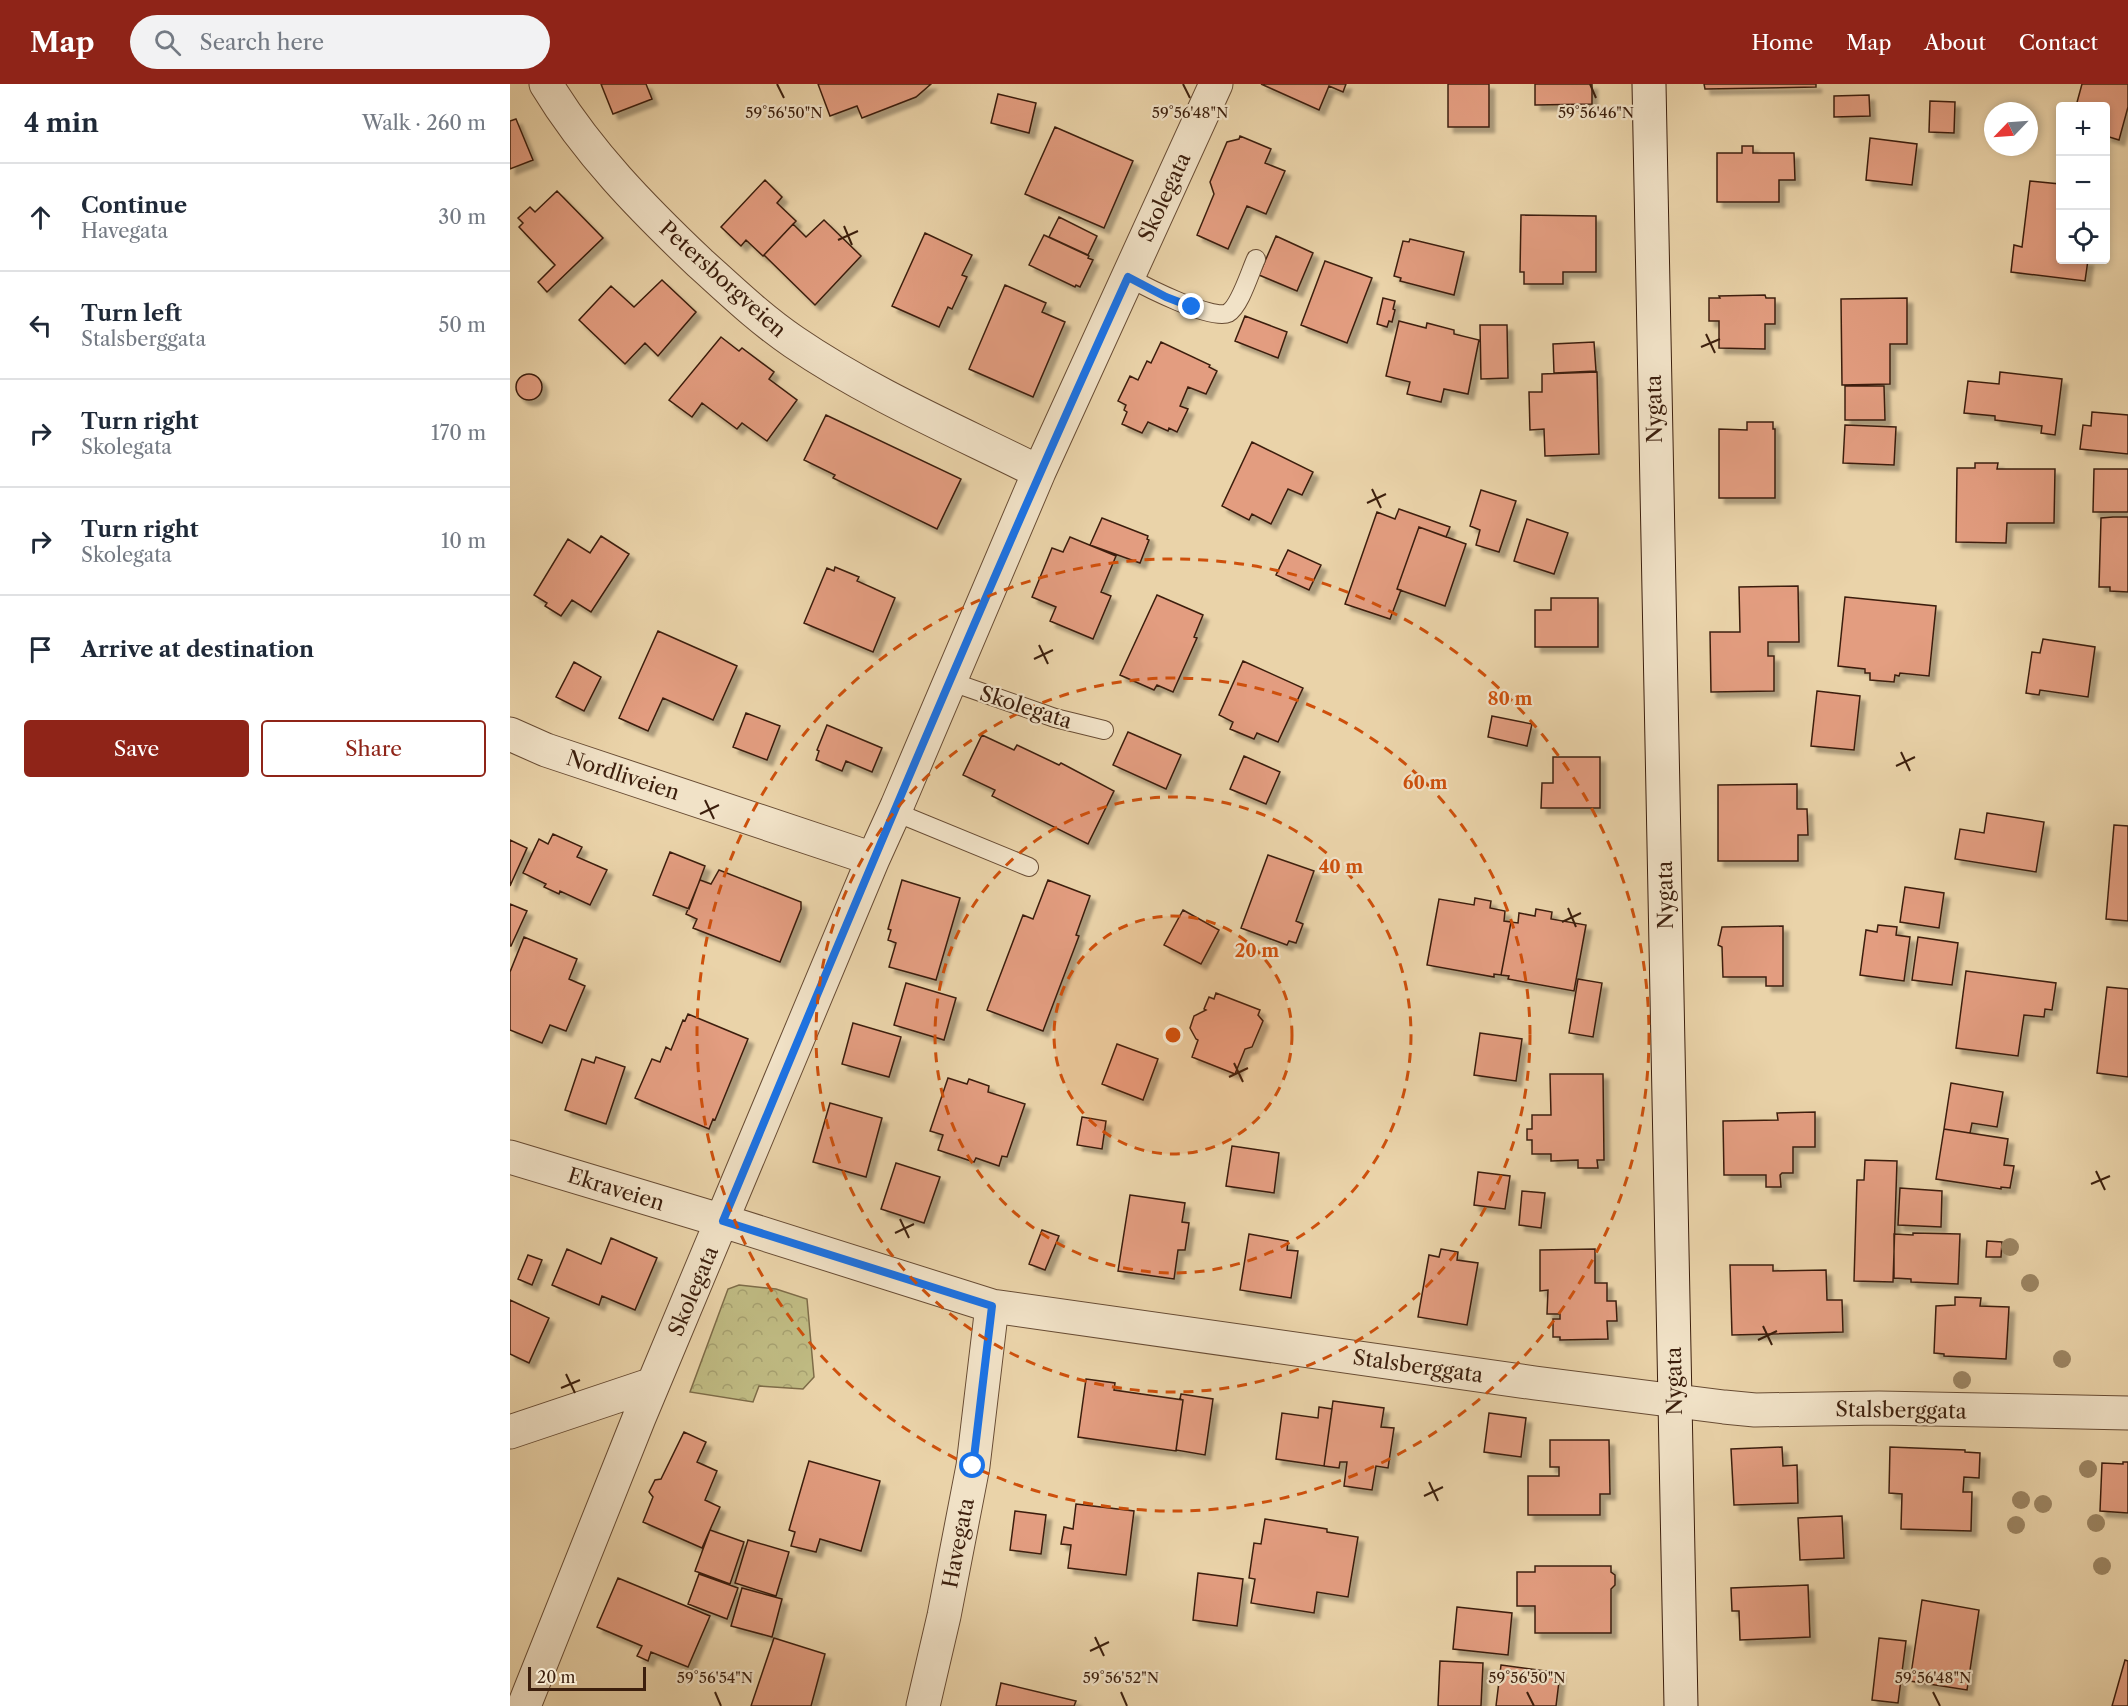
<!DOCTYPE html>
<meta charset="utf-8">
<style>
:root{--surface:#fff;--page:#f2f2f3;--text:#1f2937;--muted:#747a83;--line:#e0e1e3;--accent:#8f2418}
body{margin:0;font-family:"Libre Caslon Text",serif;background:var(--page);color:var(--text)}
.controls{position:absolute;right:18px;top:18px;display:grid;overflow:hidden;border-radius:6px;box-shadow:0 3px 9px #0003}
.controls button{width:54px;height:54px;display:grid;place-items:center;padding:0;border:0;border-bottom:2px solid var(--line);background:var(--surface);color:var(--text);font:30px sans-serif}
.compass{position:absolute;left:1474px;top:18px;width:54px;height:54px;border-radius:50%;background:var(--surface);box-shadow:0 3px 9px #0003;rotate:245deg}
.scale{position:absolute;left:18px;bottom:15px;width:118px;box-sizing:border-box;padding-left:6px;border:3px solid #3c1f0d;border-top:0;font-size:16px;line-height:21px;white-space:nowrap;color:#3c1f0d;-webkit-text-stroke:4px #f1e2c7;paint-order:stroke}
.stop{position:absolute;width:18px;height:18px;margin:-14px;border:4px solid #1a73e8;border-radius:50%;background:#fff}
.stop.end{background:#1a73e8;border-color:#fff;box-shadow:0 2px 6px #0008}
.list{margin:0;padding:0;list-style:none}
h2{display:flex;justify-content:space-between;align-items:center;height:78px;margin:0;padding:0 24px;font-size:26px}
h2 small{font-size:20px;font-weight:400;color:var(--muted)}
.list li{display:grid;grid-template-columns:39px 1fr auto;gap:18px;align-items:center;box-sizing:border-box;height:108px;padding:0 24px;border-top:2px solid var(--line)}
.list b{display:block;font-size:22px;white-space:nowrap}
.list p{margin:0;font-size:20px;white-space:nowrap;color:var(--muted)}
.list em{font-size:20px;font-style:normal;color:var(--muted)}
.actions{display:flex;gap:12px;padding:18px 24px}
.actions a{flex:1;padding:14px 0;border:2px solid var(--accent);border-radius:6px;text-align:center;font-size:21px;color:var(--accent)}
.actions .main{background:var(--accent);color:#fff}
.icon{flex:none;width:33px;height:33px;fill:none;stroke:currentColor;stroke-width:2;stroke-linecap:round;stroke-linejoin:round}
.map{position:relative;flex:none;width:1618px;height:1622px;overflow:hidden}
header{display:flex;align-items:center;gap:36px;box-sizing:border-box;height:84px;padding:0 30px;background:var(--accent);color:#fff}
header strong{font-size:28px}
nav{display:flex;gap:33px;margin-inline-start:auto;font-size:21px}
.search{width:420px;height:54px;background:var(--page);display:flex;align-items:center;gap:15px;box-sizing:border-box;padding:0 21px;border-radius:33px;color:var(--muted);font-size:22px}
main{display:flex}
aside{flex:1;background:var(--surface)}
.map>svg:first-child{display:block}
.park{fill:url(#park-crowns);stroke:#7e6c48;stroke-width:1.5}
.building{fill:#e39d80;stroke:#3c1f0d;stroke-width:1.5;filter:url(#shadow)}
.lines{fill:none;stroke-linecap:round;stroke-linejoin:round}
.service-casing{stroke:#684c34;stroke-width:20}
.minor-casing{stroke:#684c34;stroke-width:35}
.secondary-casing{stroke:#3c1f0d;stroke-width:35}
.service{stroke:#f1e2c7;stroke-width:18}
.minor{stroke:#f1e2c7;stroke-width:33}
.secondary{stroke:#f1e2c7;stroke-width:33}
.tree{fill:#9c8563}
.route{stroke:#1a73e8;stroke-width:8}
.ticks{fill:none;stroke:#3c1f0d;stroke-width:2}
.ring{fill:none;stroke:#ce500c;stroke-width:3;stroke-dasharray:10 8}
.labels{text-anchor:middle;dominant-baseline:central;stroke-width:4.5;stroke-linejoin:round;paint-order:stroke}
.street-label{font-size:21px;fill:#3c1f0d;stroke:#f1e2c7}
.ticks-label{font-size:15px;text-anchor:middle;fill:#3c1f0d;stroke:#f1e2c7;stroke-width:4.5;stroke-linejoin:round;paint-order:stroke}
.centre{fill:#ce500c;stroke:#f1e2c7;stroke-width:3}
.ring-label{font-size:18px;text-anchor:middle;font-weight:bold;fill:#ce500c;stroke:#f1e2c7;stroke-width:4.5;stroke-linejoin:round;paint-order:stroke}
</style>
<header>
<strong>Map</strong>
<div class="search"><svg class="icon" aria-label="search" viewBox="0 0 24 24"><circle cx="10" cy="10" r="6"/><path d="M15 15l6 6"/></svg>Search here</div>
<nav><a>Home</a><a>Map</a><a>About</a><a>Contact</a></nav>
</header>
<main>
<aside>
<h2>4 min<small>Walk · 260 m</small></h2>
<ul class="list">
<li><svg class="icon" aria-label="ahead" viewBox="0 0 24 24"><path d="M12 20V5M6 11l6-6 6 6"/></svg><div><b>Continue</b><p>Havegata</p></div><em>30 m</em></li>
<li><svg class="icon" aria-label="left" viewBox="0 0 24 24"><path d="M17 20v-9H6M10 6l-5 5 5 5"/></svg><div><b>Turn left</b><p>Stalsberggata</p></div><em>50 m</em></li>
<li><svg class="icon" aria-label="right" viewBox="0 0 24 24"><path d="M7 20v-9h11M14 6l5 5-5 5"/></svg><div><b>Turn right</b><p>Skolegata</p></div><em>170 m</em></li>
<li><svg class="icon" aria-label="right" viewBox="0 0 24 24"><path d="M7 20v-9h11M14 6l5 5-5 5"/></svg><div><b>Turn right</b><p>Skolegata</p></div><em>10 m</em></li>
<li><svg class="icon" aria-label="arrive" viewBox="0 0 24 24"><path d="M6 21V4h12l-3 4 3 4H6"/></svg><div><b>Arrive at destination</b></div></li>
</ul>
<div class="actions"><a class="main">Save</a><a>Share</a></div>
</aside>
<div class="map">
<svg width="1618" height="1622" viewBox="0 0 1618 1622">
<defs>
<pattern id="park-crowns" width="20" height="18" patternUnits="userSpaceOnUse" patternTransform="scale(1.5)"><rect width="20" height="18" fill="#bfba82"/><path d="M2 6a3 3 0 1 1 6 0M12 15a3 3 0 1 1 6 0" fill="none" stroke="#a59f6f"/></pattern>
<filter id="shadow"><feDropShadow dx="5.5" dy="5.5" stdDeviation="1.5" flood-color="#0004"/></filter>
</defs>
<rect width="100%" height="100%" fill="#ead3a9"/>
<filter id="stains"><feTurbulence type="fractalNoise" baseFrequency=".00333" numOctaves="4"/><feColorMatrix values="0 0 0 0 .2 0 0 0 0 .09 0 0 0 0 .02 0 0 0 .5 -.17"/></filter>
<radialGradient id="worn" r=".72"><stop offset=".6" stop-color="#630" stop-opacity="0"/><stop offset="1" stop-color="#630" stop-opacity=".3"/></radialGradient>
<path class="park" d="M229,1201l37,4 31,10 7,78 -11,12 -44,-3 -6,16 -63,-10 38,-103z"/>
<path class="building" d="M91,0h45l6,15 -39,15z
M308,0h113l-15,13 -54,21 -5,-12 -27,10z
M751,0h85l-3,8 -14,-6 -10,24z
M938,0h41v43h-41z
M1025,0h57v20l-57,1z
M1194,0h112v3l-111,2z
M1572,0h46v23l-9,33 -13,-4v-30h-30z
M488,10l38,9 -7,30 -38,-10z
M1359,11l1,21 -36,1v-21z
M1420,17l25,1 -1,31 -25,-1z
M6,35l17,41 -23,9v-48z
M545,43l78,34 -29,67 -79,-34z
M730,52l31,13 -6,14 20,8 -19,43 -19,-8 -19,43 -31,-14 17,-41 -4,-12 17,-40 12,-3z
M1360,54l47,6 -5,41 -46,-5z
M1232,62h11v7h41l1,27h-16v22h-62v-49h25z
M255,96l17,17 -5,6 19,18 -33,35 -17,-16 -5,6 -20,-19z
M1520,97l30,3v76h28l-3,21 -74,-9 3,-27 8,2z
M47,107l46,47 -56,54 -9,-10 17,-17 -36,-38 4,-4 -5,-5 12,-11 5,5z
M1011,131l75,1v56h-33v12h-39v-12h-4z
M549,133l38,19 -9,19 -39,-18z
M314,136l37,36 -46,49 -51,-50 29,-31 13,13z
M415,149l47,22 -10,20 5,2 -15,32 -4,-2 -9,20 -47,-21z
M534,151l45,21 -1,2 5,2 -13,27 -4,-2 -1,2 -46,-22z
M766,152l37,17 -16,38 -38,-16z
M900,155l54,13 -10,43 -54,-14 1,-3 -7,-2 9,-35 6,1z
M815,177l47,17 -25,65 -46,-18z
M152,196l34,32 -38,44 -13,-13 -20,21 -46,-44 32,-34 23,21z
M495,201l41,18 -4,9 23,10 -32,75 -64,-28z
M1255,211l1,3h9v26h-10v25l-46,-1v-27h-10v-23h11l-1,-2z
M873,214l12,3 -2,8 2,1 -3,12 -3,-1 -2,6 -10,-3z
M1397,214v46h-17v40l-48,1 -1,-86z
M735,232l42,16 -9,26 -43,-17z
M889,237l27,7 1,-5 27,7v4l25,6 -11,54 -24,-5 -3,13 -34,-8 3,-12 -24,-6z
M970,241h27l1,53 -27,1z
M211,253l18,14 3,-3 32,24 -5,7 28,21 -30,41 -25,-18 -5,6 -35,-26 -10,14 -23,-17z
M651,258l49,23 -1,2 8,4 -11,23 -18,-7 -8,19 8,3 -11,23 -8,-4 -1,3 -20,-9 -6,11 -20,-9 5,-12 -3,-2 2,-5 -8,-4 12,-25 8,4 9,-19 4,2z
M1084,258l2,29 -42,2 -1,-29z
M1087,288l2,82 -54,2 -1,-27 -14,1 -1,-38h13v-18z
M1490,288l62,7 -7,56 -14,-2 1,-7 -47,-6v-4l-31,-3 4,-32 31,3z
M6 303a13 13 0 1 1 26 0a13 13 0 1 1-26 0Z
M1335,302h39l1,34h-40z
M1582,328l36,3v39l-48,-5 3,-24 8,1z
M316,331l135,64 -24,50 -104,-51 2,-3 -31,-15z
M1237,338h26v7h2v69h-56v-69l28,1z
M1335,341l51,2 -2,38 -51,-2z
M742,358l61,30 -11,23 -14,-6 -17,35 -19,-10 -3,6 -27,-14z
M1465,379h23l-1,6h58l-1,54h-47l-1,20 -50,-1 1,-74h18z
M1584,385h34v43h-35z
M971,406l35,11 -17,51 -23,-7 4,-15 -10,-4z
M889,425l51,18 -4,10 -27,-10 -22,62 4,1 -11,29 -45,-15 32,-92 18,7z
M1603,433h15v75l-18,-1v-4h-11l2,-69z
M592,434l46,18 -1,3 2,1 -9,23 -50,-18z
M1017,435l41,14 -14,41 -40,-13z
M909,443l47,17 -21,62 -48,-17z
M91,452l28,18 -38,58 -19,-12 -11,16 -16,-10 2,-3 -13,-8 34,-56 22,14z
M560,453l46,19 -15,36 10,4 -18,43 -43,-18 6,-14 -24,-10 20,-49 11,4z
M778,466l33,15 -12,25 -33,-15z
M325,483l24,10 -2,4 38,17 -22,54 -69,-29 23,-55 7,3z
M1288,502l1,56h-31v14h6v35l-63,1 -1,-60h30l-1,-45z
M647,511l46,20 -9,22 3,1 -24,54 -16,-7 -3,5 -34,-15z
M1335,513l91,9 -7,70 -29,-3 -1,3 -4,-1 -1,7 -24,-2v-7h-5v-4l-27,-3z
M1041,514h47v49h-63v-37h16z
M148,547l79,35 -24,54 -50,-22 -15,33 -29,-13z
M1533,555l52,8 -7,50 -48,-7 -1,5 -13,-2 6,-41 8,1z
M733,577l60,27 -25,54 -21,-9 -3,6 -24,-10 3,-7 -14,-7z
M64,578l27,15 -17,34 -28,-14z
M1307,607l43,5 -6,54 -43,-4z
M236,629l34,13 -13,34 -34,-13z
M982,632l40,8 -5,22 -39,-9z
M317,641l55,23 -10,24 -26,-11 -4,10 -26,-11 3,-9 -2,-1z
M618,648l53,23 -15,34 -53,-24z
M472,651l32,15 3,-5 42,20 2,-2 53,28 -26,53 -96,-48 3,-6 -32,-15z
M734,672l36,16 -14,32 -36,-15z
M1043,673h47v51h-59l1,-25h11z
M1287,700v25h10l1,26h-10v26h-80v-76z
M1477,729l57,9 -8,50 -81,-13 5,-30 24,4z
M1604,741l14,1v95l-22,-2z
M43,750l29,13 -5,10 30,13 -17,35 -30,-14 -1,3 -15,-7 2,-3 -23,-11 16,-34 9,5z
M0,756l17,8 -17,38z
M160,768l35,14 -16,43 -36,-14z
M758,771l46,16 -18,50 7,3 -7,19 -7,-2 -2,4 -46,-17z
M209,786l82,32v7l-21,53 -87,-34 4,-9 -11,-5 14,-34 11,4z
M392,796l58,18 -24,82 -47,-13 7,-24 -8,-3 3,-10 -3,-1z
M538,796l42,16 -14,39 3,1 -36,95 -56,-21 36,-95 10,4z
M1395,803l39,6 -5,35 -39,-6z
M965,814l16,3 -1,7 15,3 -1,10 7,1 -10,53 -7,-1v3l-67,-12 12,-66 35,6z
M0,820l17,7 -16,35h-1z
M1026,825l16,3 -1,7 35,6 -12,66 -66,-12 1,-3 -8,-1 10,-53 7,1 1,-10 16,3z
M673,826l36,20 -18,34 -37,-19z
M1368,841l19,2 -1,8 14,2 -6,44 -44,-6 6,-45 11,2z
M1273,842v60h-17v-9h-43l-1,-30 -4,-2 4,-18z
M14,853l53,22 -8,20 16,7 -19,45 -16,-6 -8,18 -32,-13v-58z
M1408,853l40,6 -6,42 -40,-5z
M1456,887l90,12 -4,27 -7,-1 -1,8 -20,-2 -6,41 -62,-8z
M1068,895l24,4 -9,54 -24,-4z
M396,899l50,15 -12,42 -50,-15z
M1597,903l21,2v88l-31,-4z
M706,909l44,17 -2,5 5,6 -11,26 -7,2 -10,25 -43,-17 6,-17 -2,-1 -6,-11 4,-12 12,-6 -2,-1 5,-12 5,2z
M178,930l60,25 -33,81 -2,-1 -4,10 -74,-31 17,-39 8,3 6,-15 5,3 12,-30 2,1z
M343,939l48,14 -12,40 -47,-13z
M970,949l42,6 -6,42 -42,-6z
M607,960l41,15 -15,41 -41,-16z
M86,973l29,10 -19,57 -41,-14 17,-51 12,4z
M1040,990h53l1,86h-7l1,8h-20v-8l-27,1v-7h-19v-14h-5v-11h5v-14h19z
M438,994l19,6 2,-5 20,7 -1,6 37,12 -18,53 -5,-1 -3,10 -23,-8 -2,4 -36,-12 5,-15 -13,-4z
M1441,999l52,9 -6,35 -25,-4 -2,10 -26,-4z
M320,1019l52,15 -16,59 -53,-15z
M1305,1028v35h-22v26h-11l-2,2 1,12h-15v-12h-42l-1,-54 55,-1 -1,-7z
M572,1033l24,4 -4,28 -25,-4z
M1434,1045l64,10 -4,26 10,1 -4,22 -9,-1v2l-65,-10z
M722,1062l47,7 -5,40 -48,-7z
M1355,1076l32,1 -4,121 -39,-1 3,-101h7z
M386,1079l44,14 -16,46 -43,-14z
M968,1088l32,4 -5,33 -31,-4z
M1390,1104l42,3 -1,36 -43,-2z
M1012,1107l23,2 -4,35 -22,-3z
M620,1111l55,8 -3,19 7,1 -4,27h-7l-4,29 -56,-8z
M532,1146l17,6 -14,34 -16,-6z
M1403,1149l47,1 -2,50 -47,-2v-3l-17,-1v-44l19,1z
M739,1150l39,7 -1,9 11,1 -7,47 -51,-8z
M101,1154l46,20 -22,52 -33,-14 -3,9 -47,-20 15,-36 34,15z
M1477,1157l15,1 -1,15h-15z
M931,1165l17,3 -1,8 21,3 -11,62 -49,-8 11,-62 10,2z
M1085,1165v34h12v18h9l1,20h-10l1,18 -48,1v-3h-7v-18h7v-5h-13l1,-24 -8,1v-41z
M18,1171l14,5 -10,25 -14,-6z
M1220,1181h43v6l53,-1 1,30h15l1,32 -111,3z
M1445,1213l26,1 -1,8 29,1 -3,52 -62,-3v-2l-10,-1 2,-47 19,-1z
M0,1216l39,18 -20,45 -19,-9z
M576,1295l29,4 -1,7 69,10 -7,51 -98,-14z
M671,1310l32,5 -8,56 -29,-5 7,-50 -3,-1z
M823,1317l51,7 -3,19 13,1 -6,40 -12,-2 -4,24 -28,-4 3,-24h-7l-1,6 -15,-2z
M809,1323l13,2 -8,57 -48,-7 6,-46 36,5z
M979,1329l37,5 -5,39 -37,-5z
M174,1348l22,10 -9,20 20,9 -12,29 15,7 -18,41 -59,-26 10,-25 -4,-5 6,-12 6,-1z
M1040,1356h59l1,54h-10v21h-72v-39h31v-9h-9z
M1272,1363l1,19 14,-1 1,38 -64,2 -3,-56z
M1380,1363l75,3v2l15,1 -1,25 -15,-1 -1,15h9l-1,39 -70,-2 1,-35 -13,-1z
M299,1377l71,20 -19,70 -41,-12 -4,13 -25,-6 4,-14 -6,-2z
M1613,1378h5v51l-28,-2 2,-48 21,1z
M566,1420l58,7 -8,64 -58,-7 3,-23 -10,-1 3,-17 9,2z
M505,1427l31,4 -5,39 -31,-4z
M1332,1432l2,42 -44,2 -2,-42z
M755,1435l62,10v3l31,5 -10,60 -31,-5 -3,21 -63,-10 4,-24 -6,-1 5,-35 7,1z
M200,1446l34,12 -14,42 -35,-13z
M238,1456l41,12 -13,44 -41,-13z
M1025,1482h76v6l4,3v10l-4,4v44h-76v-27h-18v-34h18z
M688,1489l45,6 -6,47 -44,-6z
M189,1490l39,14 -11,31 -39,-15z
M108,1494l92,38 -22,51 -37,-15 -3,9 -11,-5 5,-10 -45,-19z
M1298,1501l2,52 -70,3 -1,-29h-7l-1,-23z
M232,1504l40,11 -10,38 -41,-11z
M1412,1516l57,10 -12,80 -57,-9z
M947,1523l55,6 -4,42 -55,-6z
M264,1554l51,16 -14,52h-60z
M1369,1554l27,3 -8,62 -26,-3z
M1615,1576l3,1v45h-16z
M930,1577l43,2 -2,43h-43z
M991,1581l59,8 -4,33h-60z
M491,1599l75,18 -2,5h-78z"/>
<g class="lines">
<defs>
<path id="service" d="M618,193c16,9 84,44 100,36 12,-7 22,-41 28,-54
M439,597l106,37 49,12
M385,728l134,55"/>
<path id="minor" d="M36,0c41,68 96,124 154,179 30,27 60,56 94,79 76,52 163,89 245,130
M0,650l36,16 327,109
M0,1073l213,64 269,85 543,77 189,24 31,3 124,-2 249,5
M0,1348l143,-48
M14,1622l115,-288 234,-559 24,-53 142,-334 177,-388
M413,1622l21,-90 29,-150 19,-160"/>
<path id="secondary" d="M1139,0l32,1622"/>
</defs>
<use href="#service" class="service-casing"/>
<use href="#minor" class="minor-casing"/>
<use href="#secondary" class="secondary-casing"/>
<use href="#service" class="service"/>
<use href="#minor" class="minor"/>
<use href="#secondary" class="secondary"/>
</g>
<g class="tree">
<circle cx="1500" cy="1163" r="9"/>
<circle cx="1520" cy="1199" r="9"/>
<circle cx="1552" cy="1275" r="9"/>
<circle cx="1452" cy="1296" r="9"/>
<circle cx="1578" cy="1385" r="9"/>
<circle cx="1511" cy="1416" r="9"/>
<circle cx="1533" cy="1420" r="9"/>
<circle cx="1586" cy="1439" r="9"/>
<circle cx="1506" cy="1441" r="9"/>
<circle cx="1592" cy="1482" r="9"/>
</g>
<g class="lines">
<path class="route" d="M463,1382l19,-160 -269,-85c131,-316 263,-632 405,-944l38,20 26,10"/>
</g>
<path class="ticks" d="M267,0l7,14M673,0l7,14M1080,0l6,14M334,142l8,19M328,156l20,-9M1196,250l9,19M1191,263l19,-8M862,405l9,19M857,419l19,-9M529,561l9,19M524,575l19,-9M1391,668l9,19M1386,682l19,-9M195,716l9,19M190,730l19,-9M1058,824l8,19M1052,838l19,-9M724,979l9,19M719,993l19,-9M1586,1087l9,19M1581,1100l19,-8M390,1135l9,19M385,1149l19,-9M1253,1242l9,19M1248,1256l19,-9M56,1290l9,19M51,1304l19,-8M919,1398l9,19M914,1412l19,-9M585,1553l9,19M580,1567l19,-9M205,1608l6,14M611,1608l6,14M1017,1608l7,14M1423,1608l7,14"/>
<circle cx="663" cy="951" r="119" fill="#ce500c" fill-opacity=".12"/>
<g class="ring">
<circle cx="663" cy="951" r="119"/>
<circle cx="663" cy="951" r="238"/>
<circle cx="663" cy="951" r="357"/>
<circle cx="663" cy="951" r="476"/>
</g>
<g class="labels">
<g class="street-label">
<text transform="translate(654 113) rotate(-65)">Skolegata</text>
<text transform="translate(213 195) rotate(42)">Petersborgveien</text>
<text transform="translate(1144 325) rotate(-91)">Nygata</text>
<text transform="translate(516 623) rotate(18)">Skolegata</text>
<text transform="translate(113 691) rotate(18)">Nordliveien</text>
<text transform="translate(1155 811) rotate(-91)">Nygata</text>
<text transform="translate(106 1105) rotate(17)">Ekraveien</text>
<text transform="translate(183 1207) rotate(-67)">Skolegata</text>
<text transform="translate(908 1282) rotate(8)">Stalsberggata</text>
<text transform="translate(1164 1297) rotate(-91)">Nygata</text>
<text transform="translate(1391 1326) rotate(1)">Stalsberggata</text>
<text transform="translate(448 1459) rotate(-79)">Havegata</text>
</g>
</g>
<g class="ticks-label">
<text x="274" y="34">59°56'50"N</text>
<text x="680" y="34">59°56'48"N</text>
<text x="1086" y="34">59°56'46"N</text>
<text x="205" y="1599">59°56'54"N</text>
<text x="611" y="1599">59°56'52"N</text>
<text x="1017" y="1599">59°56'50"N</text>
<text x="1423" y="1599">59°56'48"N</text>
</g>
<circle cx="663" cy="951" r="9" class="centre"/>
<g class="ring-label">
<text x="1000" y="621">80 m</text>
<text x="915" y="705">60 m</text>
<text x="831" y="789">40 m</text>
<text x="747" y="873">20 m</text>
</g>
<rect width="100%" height="100%" filter="url(#stains)"/>
<rect width="100%" height="100%" fill="url(#worn)"/>
</svg>
<div class="controls">
<button>+</button>
<button>−</button>
<button><svg class="icon" aria-label="locate" viewBox="0 0 24 24"><circle cx="12" cy="12" r="6"/><path d="M12 2v4M12 18v4M2 12h4M18 12h4"/></svg></button>
</div>
<svg class="compass" viewBox="-18 -18 36 36"><path d="M0-13l5 13h-10z" fill="#e53935"/><path d="M0 13l5-13h-10z" fill="#747a83"/></svg>
<div class="scale">20 m</div>
<div class="stop" style="left:463px;top:1382px"></div>
<div class="stop end" style="left:682px;top:223px"></div>
</div>
</main>
